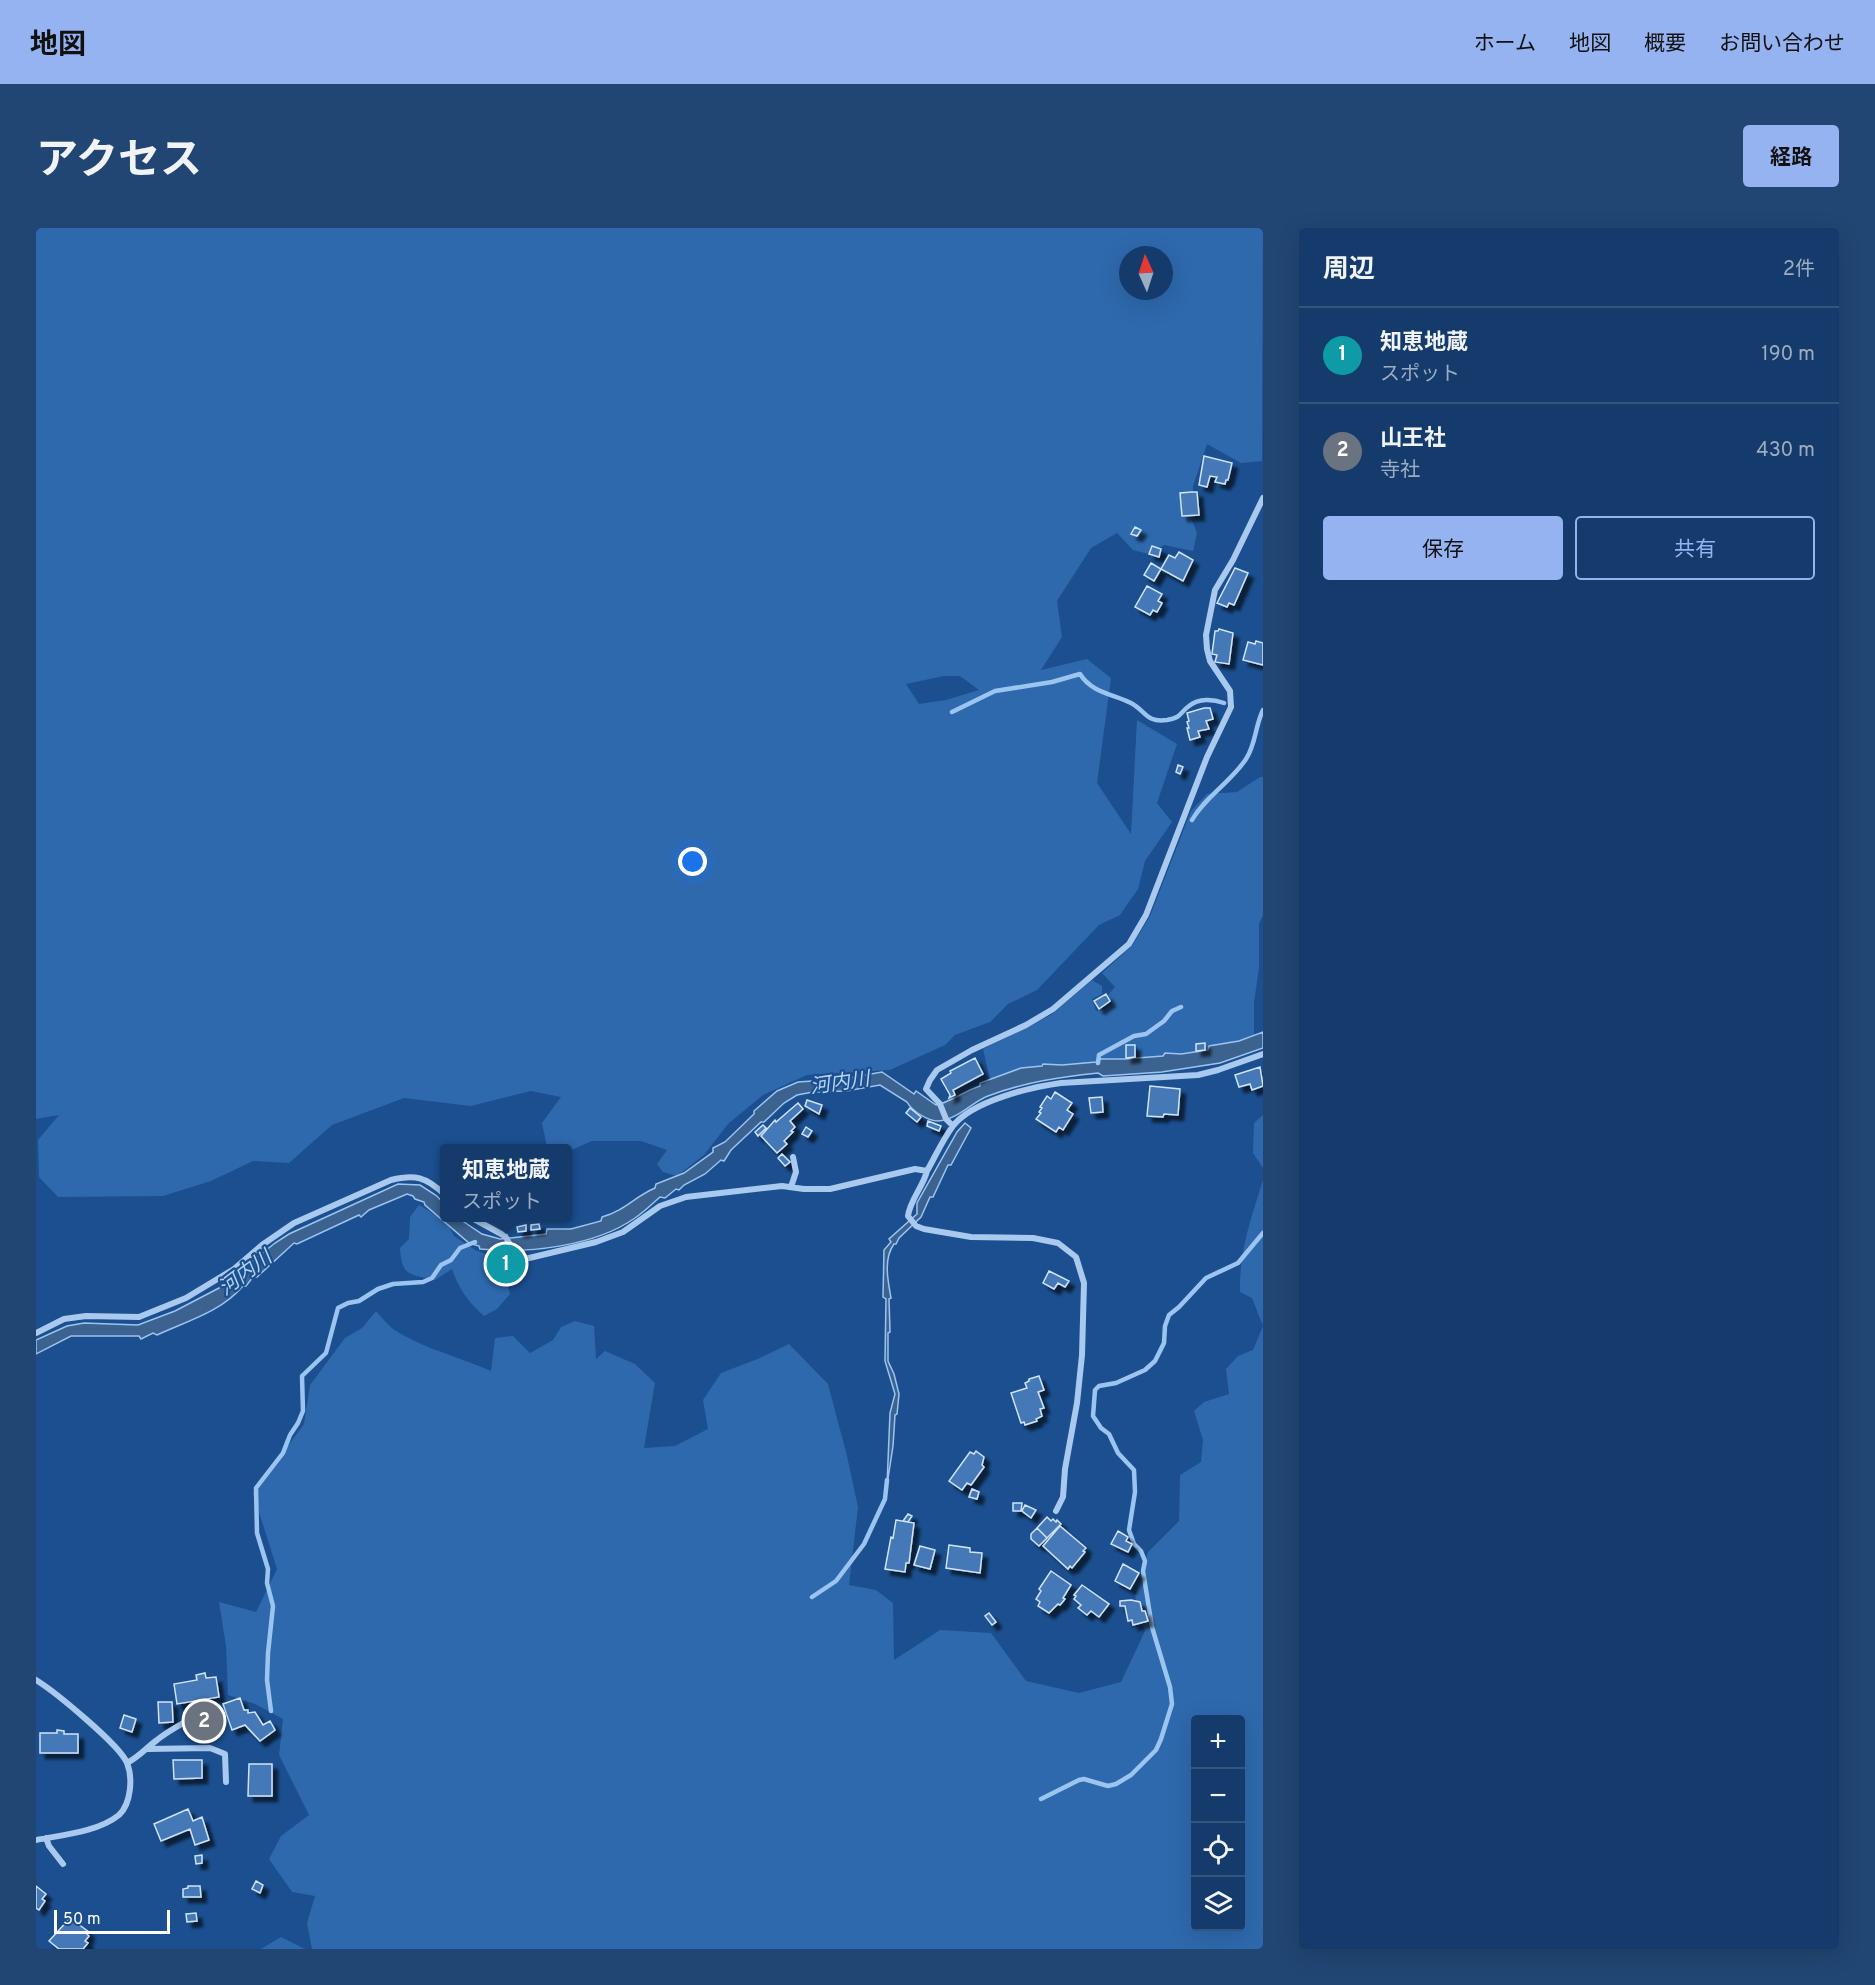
<!DOCTYPE html>
<html lang="ja">
<meta charset="utf-8">
<style>
:root{--surface:#143b6b;--page:#214673;--text:#f1f3f6;--muted:#9dadc1;--line:#33557e;--accent:#95b2f1}
body{margin:0;font-family:Overpass,"Noto Sans JP",sans-serif;background:var(--page);color:var(--text)}
.controls{position:absolute;right:18px;bottom:18px;display:grid;overflow:hidden;border-radius:6px;box-shadow:0 6px 24px #0002}
.controls button{width:54px;height:54px;display:grid;place-items:center;padding:0;border:0;border-bottom:2px solid var(--line);background:var(--surface);color:var(--text);font:30px sans-serif}
.compass{position:absolute;left:1083px;top:18px;width:54px;height:54px;border-radius:50%;background:var(--surface);box-shadow:0 6px 24px #0002;rotate:357deg}
.scale{position:absolute;left:18px;bottom:15px;width:116px;box-sizing:border-box;padding-left:6px;border:3px solid #fff;border-top:0;font-size:16px;line-height:21px;white-space:nowrap;color:#fff;-webkit-text-stroke:4px #1b4f8f;paint-order:stroke}
.you{position:absolute;left:657px;top:634px;width:21px;height:21px;margin:-15px;border:4px solid #fff;border-radius:50%;background:#1a73e8;box-shadow:0 0 0 9px #1a73e833}
.badge{display:grid;place-items:center;width:39px;height:39px;border-radius:50%;background:var(--accent);color:#fff;font-size:20px;font-weight:700}
.pin{position:absolute;translate:-50% -50%;border:3px solid #fff;box-shadow:0 2px 6px #0006}
.popup{position:absolute;left:404px;top:916px;width:132px;height:78px;box-sizing:border-box;display:grid;place-content:center;border-radius:6px;background:var(--surface);filter:drop-shadow(0 2px 4px #0005);font-size:20px;white-space:nowrap;color:var(--muted)}
.popup b{font-size:22px;color:var(--text)}
.popup::after{content:'';position:absolute;left:50%;top:100%;margin-left:-12px;border:12px solid transparent;border-top-color:var(--surface)}
.list{margin:0;padding:0;list-style:none}
h2{display:flex;justify-content:space-between;align-items:center;height:78px;margin:0;padding:0 24px;font-size:26px}
h2 small{font-size:20px;font-weight:400;color:var(--muted)}
.list li{display:grid;grid-template-columns:39px 1fr auto;gap:18px;align-items:center;box-sizing:border-box;height:96px;padding:0 24px;border-top:2px solid var(--line)}
.list b{display:block;font-size:22px;white-space:nowrap}
.list p{margin:0;font-size:20px;white-space:nowrap;color:var(--muted)}
.list em{font-size:20px;font-style:normal;color:var(--muted)}
.actions{display:flex;gap:12px;padding:18px 24px}
.actions a{flex:1;padding:14px 0;border:2px solid var(--accent);border-radius:6px;text-align:center;font-size:21px;color:var(--accent)}
.actions .main{background:var(--accent);color:#111}
.icon{flex:none;width:33px;height:33px;fill:none;stroke:currentColor;stroke-width:2;stroke-linecap:round;stroke-linejoin:round}
.map{position:relative;flex:none;width:1227px;height:1721px;overflow:hidden;border-radius:6px}
header{display:flex;align-items:center;gap:36px;box-sizing:border-box;height:84px;padding:0 30px;background:var(--accent);color:#111}
header strong{font-size:28px}
nav{display:flex;gap:33px;margin-inline-start:auto;font-size:21px}
.intro{display:flex;align-items:center;justify-content:space-between;box-sizing:border-box;height:144px;padding:0 36px}
h1{margin:0;font-size:42px}
.button{padding:15px 27px;border-radius:6px;background:var(--accent);color:#111;font-size:21px;font-weight:700}
main{display:flex;gap:36px;padding:0 36px}
aside{flex:1;background:var(--surface);border-radius:6px;box-shadow:0 6px 24px #0002}
.map>svg:first-child{display:block}
.green{fill:#2e69ad;fill-rule:evenodd}
.water{fill:#3c6290;stroke:#9cc4f0;stroke-width:1.5}
.lines{fill:none;stroke-linecap:round;stroke-linejoin:round}
.stream{stroke:#9cc4f0;stroke-width:4.5}
.building{fill:#4478b7;stroke:#cfe3fa;stroke-width:1.5;filter:url(#shadow)}
.street{stroke:#a9c9ee;stroke-width:6}
.labels{text-anchor:middle;dominant-baseline:central;stroke-width:4.5;stroke-linejoin:round;paint-order:stroke}
.water-label{font-size:20px;font-style:italic;fill:#b5d3f5;stroke:#1b4f8f}
</style>
<header>
<strong>地図</strong>
<nav><a>ホーム</a><a>地図</a><a>概要</a><a>お問い合わせ</a></nav>
</header>
<div class="intro"><h1>アクセス</h1><a class="button">経路</a></div>
<main>
<div class="map">
<svg width="1227" height="1721" viewBox="0 0 1227 1721">
<defs>
<filter id="shadow"><feDropShadow dx="5.5" dy="5.5" stdDeviation="1.5" flood-color="#0009"/></filter>
</defs>
<rect width="100%" height="100%" fill="#1b4f8f"/>
<path class="green" d="M0,0h1227l-1,233 -21,2 -34,-19 -14,42 -2,32 6,15 -4,18 -29,-6 -15,9 -16,-4 -16,-17 -26,15 -34,53 5,36 -21,33 46,-11 24,19 -14,105 34,51 6,-114 40,24 -20,59 15,19 -27,39 -7,28 -18,26 -21,10 -62,65 -29,14 -18,18 -35,13 -10,10 -55,25 -83,5 -44,20 -35,29 -24,31 -27,21 -14,-4 -6,-8 10,-14 -26,-9h-49l-23,10 -1,-3 -21,-1 -5,-24 19,-26 -30,-6 -60,15 -67,-8 -72,27 -43,38 -36,-2 -42,20 -48,15 -105,1 -19,-20 -1,-37 21,-25 -23,4zM1092,27h36v36h-36zM908,448h16l19,14 -33,10 -27,4 -13,-20z
M1224,549h3v138l-4,9v44l-5,34v33l-15,6 -30,5v4l-28,4 -16,-1 -1,3 -25,2 -2,-12 -8,3 -5,10h-26l-1,3 -25,10 -10,-7 -18,-1 -1,2 -22,2 -31,11 -7,-30 68,-34 41,-35 10,6v8l-10,5 4,12 9,-2 7,-6 -4,-8 7,-8 -13,-14 30,-27 18,-30 41,-105 16,-17 30,-2z
M1227,887v53l-10,-15 1,-30z
M1227,952v769h-951l-5,-26 8,-27 -23,-4 -23,-33 12,-23 28,-21 -30,-60 4,-36 -28,-15 -27,-9 -2,-49 -7,-44 37,10 21,-43 -24,-76 51,-69 6,-39 35,-47 17,-10 14,-17c6,6 12,15 20,20 29,18 64,26 95,40l4,-33 18,-2 17,17 23,-13 8,-13 14,-6 19,5 2,33 9,-8 30,13 20,19 -11,65 31,-2 33,-17 -5,-29 18,-27 39,-15 29,-14 39,40 19,72 11,51 -9,78 27,5 17,13 1,57 46,-30 51,3 35,48 53,12 42,-11 24,-51 -10,-35 13,-44 31,-31 1,-46 21,-13 2,-22 -9,-29 10,-9 25,-8 -3,-25 12,-13 15,-6 10,-24 -11,-28 -12,-6c-1,-42 11,-73 23,-112zM1160,1492h44v206h-44z
M383,977l28,17 7,14 21,14 21,8 -1,8 11,13 4,15 -13,15 -13,7c-16,-14 -25,-27 -32,-47l-17,11c-26,-6 -33,-3 -35,-32l9,-9 1,-22z
M245,1709l24,12h-44z"/>
<path class="water" d="M1227,804v16l-43,15 -58,9 -59,4 -5,-3c-38,4 -73,9 -110,23 -16,6 -31,24 -50,25 -10,0 -26,-10 -31,-19l-27,-17 -34,6 -33,1 -16,3 -13,8 -20,19h-3l-30,28 -7,11 -3,-1 -16,14 -21,11 -5,5 -3,-1 -11,9 -5,-1c-8,7 -16,15 -25,21 -40,28 -107,36 -155,31l-1,-3 -10,-3 -44,-38 -1,-3 -9,-3 -2,-3 -6,-2 -38,16 -8,7 -2,-2 -62,29 -3,-1 -37,34h-4l-7,9h-3c-22,26 -56,35 -86,49l-4,-2 -12,6 -2,-3h-68l-35,18v-14l31,-14 17,-3 54,2 37,-14 44,-23 56,-45 14,-9 109,-50 22,1 17,11 7,8v14h14l24,16 18,5 46,-5 1,-5h24l30,-8 1,-4c24,-7 32,-20 53,-29l1,-4 28,-11 29,-21v-4l12,-6 29,-28v-3l23,-20 21,-9 44,-3 40,-7 32,22 2,-3 20,14c15,-3 28,-14 44,-19v-3l41,-15 21,-2 1,-2 19,1 34,-3 2,-3h26l39,-3 2,-3 16,1 27,-4 1,-4 30,-5z
M929,895l6,5 -20,37h-3l-15,32h-3l-9,20 -22,21 -3,6h-2c-11,15 -6,37 -3,54l-2,1 1,33 -2,1v28l6,13 5,20 -2,20 -2,1 -2,31 -6,39 3,-72 5,-19 -10,-33 1,-62 -3,-2 1,-47 7,-8 -2,-3 28,-25v-11l40,-71z"/>
<g class="lines">
<path class="stream" d="M916,484l43,-21 57,-9 28,-8c12,19 33,20 51,29 15,8 15,20 36,17 16,-3 12,-7 22,-14 10,-8 24,-7 35,-3
M1156,592c13,-23 39,-38 54,-61 10,-15 9,-33 17,-49
M1062,835l1,-8 35,-19 12,-2 18,-13 8,-10 9,-4
M776,1369l24,-16 28,-37 21,-45 2,-19
M235,1483l-4,-31 1,-27 5,-47 -6,-23 1,-14 -11,-36 -1,-45 27,-35 7,-18 8,-12 5,-12 -1,-35 24,-23 12,-45 10,-5 11,-2 19,-12 15,-5 30,-2 9,-4 9,-13 10,-5 9,-12 15,-6
M1005,1571l38,-19 5,-1 24,7 8,-2 15,-9 25,-25 5,-11 11,-35 -2,-17 -18,-60 -9,-56 2,-10 -4,-10 -7,-7 -5,-14 6,-38 -1,-22 -16,-17 -9,-19 -8,-6 -8,-12 2,-26 4,-4 17,-3 29,-13 10,-9 9,-18 1,-17 4,-11 10,-8 27,-29 32,-15 25,-30"/>
</g>
<path class="building" d="M1168,228l28,7 -4,17h-2l-1,4 -10,-2 2,-5 -7,-1 -3,11 -8,-2z
M1156,264h5l2,23 -17,1 -2,-23z
M1099,299l6,3 -4,6 -6,-2z
M1116,318l9,3 -2,8 -10,-3z
M1143,324l14,8 -10,21 -22,-12 8,-14 6,3z
M1115,335l10,6 -7,12 -10,-6z
M1199,340l13,5 -14,32 -5,-2 -2,4 -10,-4z
M1111,358l15,8 -4,7 4,2 -5,9 -4,-2 -3,5 -15,-8z
M1183,401l14,4 -4,31 -14,-2 2,-7 -5,-1 3,-23h3z
M1220,413l7,2v22l-20,-5 5,-18 7,2z
M1168,480h6l3,11 -7,2 3,8 -11,2 2,6 -10,3 -3,-12h2l-2,-6 2,-1 -2,-8z
M1142,537l5,2 -3,7 -4,-2z
M1070,766l4,7 -11,8 -5,-8z
M1169,815v7l-9,1v-7z
M1090,817h9v12l-9,1z
M939,830l8,16 -30,16 2,5 -6,3 1,-3 -9,-16 10,-6 -1,-2z
M1224,839l3,19 -11,4 -2,-6 -11,3 -4,-12z
M1114,858l30,3 -2,26 -14,-1 -1,3 -16,-1z
M1019,864l17,11 -5,7 6,4 -10,16 -4,-3 -3,5 -20,-13 5,-6 -2,-1 3,-4 -2,-1 7,-11 4,3z
M1066,869l1,15 -12,1 -2,-15z
M771,872l15,5 -3,9 -14,-8z
M762,875l5,6 -13,12 5,6 -4,4 2,1 -9,9 3,3 -10,9 -16,-17 14,-16 1,2z
M874,880l11,9 -4,5 -11,-9z
M892,893l13,5 -2,5 -12,-5z
M727,897l3,3 -8,8 -3,-4z
M770,899l6,4 -4,6 -6,-3z
M746,926l8,8 -5,4 -7,-8z
M503,996l1,5 -9,1v-5z
M490,997v6l-8,1 -1,-5z
M1013,1043l20,10 -4,6 -7,-4 -4,6 -11,-6z
M1003,1148l5,14 -6,2 6,16 -4,1 2,7 -6,3 1,2 -12,4 -1,-3 -3,1 -10,-30 16,-5 -2,-5 4,-2v-2z
M940,1223l8,6 -2,8 2,2 -13,18 -4,-2 -5,7 -13,-9 21,-29 4,2z
M936,1261l7,3 -2,7 -8,-2z
M977,1275h9l-1,8h-8z
M989,1277l11,5 -5,8 -9,-7z
M872,1286l4,2 -4,6 -5,-1z
M1011,1289l4,4 2,-2 3,3 1,-2 4,4 -14,14 -10,-10z
M860,1292l18,3 -5,40h-3l-1,9 -20,-3 6,-32 2,1z
M1024,1298l26,22 -3,3 2,1 -13,16 -2,-2 -2,3 -25,-23z
M1001,1300l10,10 -8,8 -8,-7v-5z
M1082,1303l10,6 -2,4 6,3 -4,8 -17,-8z
M913,1317l21,3v4l12,1 -2,20 -34,-5z
M884,1318l15,4 -5,19 -16,-4z
M1087,1336l16,9 -9,16 -15,-8z
M1015,1343l20,14 -8,13 2,1 -5,6 -2,-1 -9,9 -11,-7 2,-4 -4,-3 5,-8 -2,-2z
M1046,1357l27,19 -10,13 -8,-6 -4,4 -9,-7 3,-3 -7,-6 2,-3 -2,-1z
M1095,1372l9,2 2,9h3l3,10 -15,4 -1,-5 -4,1 -3,-15h-5v-5z
M953,1385l7,9 -4,3 -7,-9z
M169,1445l1,5 10,-1 3,20 -42,7 -3,-20 23,-4 -1,-5z
M204,1470l4,12h4v3l7,-1 8,13 7,-4 5,9 -15,11 -15,-16 -13,5 -9,-26z
M122,1474h14l1,20 -14,1z
M88,1487l12,4 -4,13 -12,-4z
M21,1502l7,1v3h14v19h-38v-20h17z
M137,1532h29v18l-28,1z
M213,1536h23v32h-24z
M152,1581l5,12 9,-4 7,23 -14,5 -5,-16 -29,12 -7,-17z
M166,1627v8l-6,1 -1,-8z
M220,1653l7,4 -3,8 -8,-4z
M0,1658l10,8 -4,5 3,2 -6,9 -3,-2z
M152,1658h12l1,11h-18v-8l5,-1z
M160,1685l1,8 -10,1 -1,-8z
M34,1690l19,14 -2,2 2,2 -4,5 3,2 -5,6h-24l-10,-8z"/>
<g class="lines">
<path class="street" d="M917,898l-7,-7 -6,-15 -14,-15 4,-9 7,-10 35,-20 54,-25 27,-16 76,-65 17,-29 61,-158 24,-50 -1,-16 -20,-30 -3,-12 -1,-14 9,-45 18,-30 30,-62
M891,943c-4,16 -17,29 -19,45l8,10 8,3 47,8 62,1 25,5 18,14 8,26 -2,72 -5,48 -12,66 -2,28 -7,14
M755,959l5,-15 -3,-15
M436,990l33,18 13,22 7,1 71,-17 27,-10 37,-26 26,-9 96,-11 22,3h26l85,-20 12,2c8,-14 16,-32 26,-45 19,-25 78,-39 108,-43l137,-8 20,-5 45,-16
M0,1105l28,-14 22,-3 53,1 47,-19 48,-29 28,-24 32,-22 97,-43c24,-6 35,-3 53,14
M0,1452c18,11 84,65 91,83 6,15 4,41 -8,52 -21,17 -57,20 -83,25
M112,1521l62,-1 15,6 1,28
M91,1535c12,-6 19,-15 30,-23 15,-12 32,-20 49,-29
M10,1610l3,8 14,18"/>
</g>
<g class="labels">
<g class="water-label">
<text transform="translate(804 856) rotate(-8)">河内川</text>
<text transform="translate(210 1046) rotate(-37)">河内川</text>
</g>
</g>
</svg>
<div class="controls">
<button>+</button>
<button>−</button>
<button><svg class="icon" aria-label="locate" viewBox="0 0 24 24"><circle cx="12" cy="12" r="6"/><path d="M12 2v4M12 18v4M2 12h4M18 12h4"/></svg></button>
<button><svg class="icon" aria-label="layers" viewBox="0 0 24 24"><path d="M12 4l9 5-9 5-9-5zM3 14l9 5 9-5"/></svg></button>
</div>
<svg class="compass" viewBox="-18 -18 36 36"><path d="M0-13l5 13h-10z" fill="#e53935"/><path d="M0 13l5-13h-10z" fill="#9dadc1"/></svg>
<div class="scale">50 m</div>
<div class="you"></div>
<div class="pin badge" style="left:470px;top:1036px;background:#0f9aa8">1</div>
<div class="popup"><b>知恵地蔵</b>スポット</div>
<div class="pin badge" style="left:168px;top:1493px;background:#6b7280">2</div>
</div>
<aside>
<h2>周辺<small>2件</small></h2>
<ul class="list">
<li><span class="badge" style="background:#0f9aa8">1</span><div><b>知恵地蔵</b><p>スポット</p></div><em>190 m</em></li>
<li><span class="badge" style="background:#6b7280">2</span><div><b>山王社</b><p>寺社</p></div><em>430 m</em></li>
</ul>
<div class="actions"><a class="main">保存</a><a>共有</a></div>
</aside>
</main>
